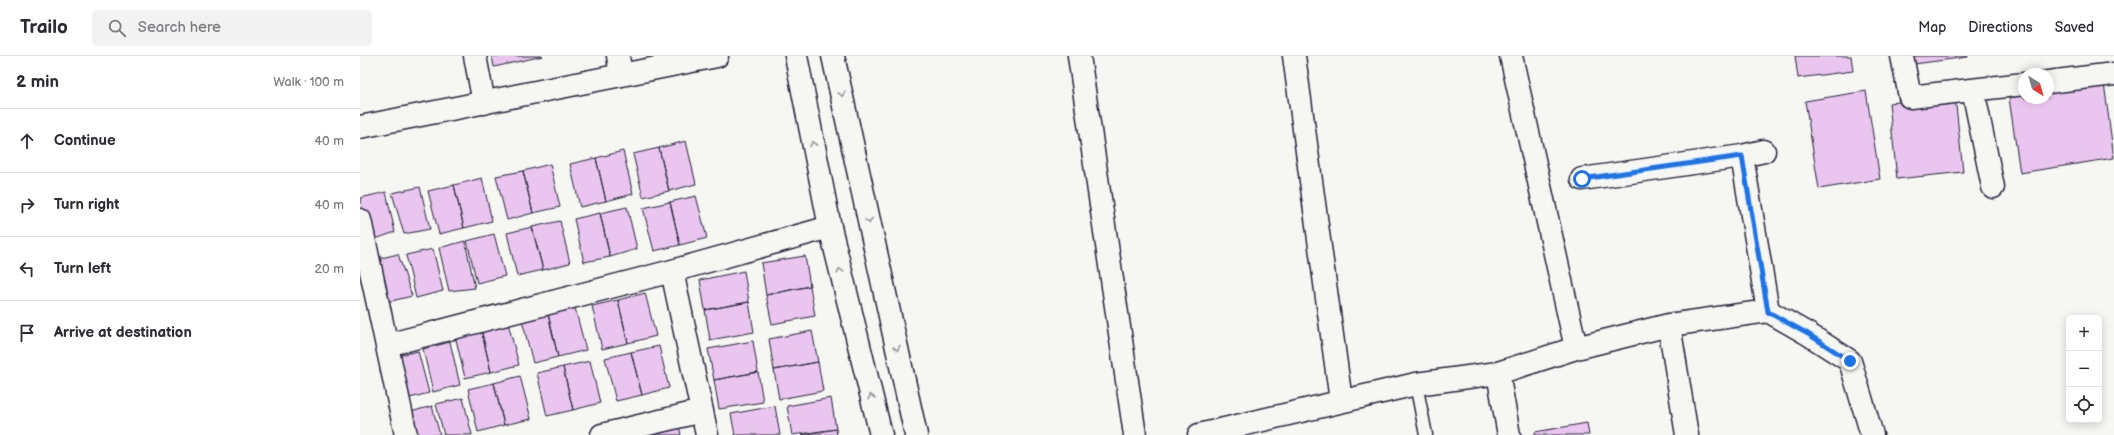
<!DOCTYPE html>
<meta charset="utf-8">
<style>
:root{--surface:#fff;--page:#f2f2f3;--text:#2b2b33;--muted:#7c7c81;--line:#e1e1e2}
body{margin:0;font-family:"Balsamiq Sans",sans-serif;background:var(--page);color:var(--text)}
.controls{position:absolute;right:12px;bottom:12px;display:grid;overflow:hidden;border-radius:6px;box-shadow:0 2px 10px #0003}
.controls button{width:36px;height:36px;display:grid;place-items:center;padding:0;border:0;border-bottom:1px solid var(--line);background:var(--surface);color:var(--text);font:20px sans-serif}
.compass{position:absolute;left:1658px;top:12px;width:36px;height:36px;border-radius:50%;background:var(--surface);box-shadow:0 2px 10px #0003;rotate:143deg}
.stop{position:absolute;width:12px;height:12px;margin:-9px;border:3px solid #1a73e8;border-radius:50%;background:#fff}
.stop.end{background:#1a73e8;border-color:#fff;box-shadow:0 1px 4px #0008}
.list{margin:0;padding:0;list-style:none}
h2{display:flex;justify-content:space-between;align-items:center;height:52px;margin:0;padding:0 16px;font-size:17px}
h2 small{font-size:13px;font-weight:400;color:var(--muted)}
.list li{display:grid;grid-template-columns:26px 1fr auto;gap:12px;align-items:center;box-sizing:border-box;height:64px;padding:0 16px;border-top:1px solid var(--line)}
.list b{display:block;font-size:15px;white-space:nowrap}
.list em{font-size:13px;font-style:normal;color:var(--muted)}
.icon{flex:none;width:22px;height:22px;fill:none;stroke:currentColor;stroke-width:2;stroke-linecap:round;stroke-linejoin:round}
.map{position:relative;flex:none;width:1754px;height:379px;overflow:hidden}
header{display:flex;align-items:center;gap:24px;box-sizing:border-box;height:56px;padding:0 20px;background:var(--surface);border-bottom:1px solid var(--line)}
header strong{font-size:19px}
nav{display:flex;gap:22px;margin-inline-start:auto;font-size:14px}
.search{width:280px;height:36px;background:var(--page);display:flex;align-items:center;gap:10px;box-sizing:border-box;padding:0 14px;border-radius:6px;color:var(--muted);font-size:15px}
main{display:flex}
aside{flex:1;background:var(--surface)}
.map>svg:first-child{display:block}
.building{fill:#eac5ef;stroke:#22223b}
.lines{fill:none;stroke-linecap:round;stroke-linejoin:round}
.service-casing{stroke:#22223b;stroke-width:15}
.minor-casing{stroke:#22223b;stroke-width:25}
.tertiary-casing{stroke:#22223b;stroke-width:25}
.service{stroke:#f6f6f2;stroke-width:12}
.minor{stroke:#f6f6f2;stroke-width:22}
.tertiary{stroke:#f6f6f2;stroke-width:22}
.oneway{stroke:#9797a0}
.route{stroke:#1a73e8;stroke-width:5}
</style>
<header>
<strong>Trailo</strong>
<div class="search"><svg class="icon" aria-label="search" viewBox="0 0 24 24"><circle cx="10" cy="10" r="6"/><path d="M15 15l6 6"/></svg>Search here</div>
<nav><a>Map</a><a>Directions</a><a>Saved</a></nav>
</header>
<main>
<aside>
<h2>2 min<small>Walk · 100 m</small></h2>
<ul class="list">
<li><svg class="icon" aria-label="ahead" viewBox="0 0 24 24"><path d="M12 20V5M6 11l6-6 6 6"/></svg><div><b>Continue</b></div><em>40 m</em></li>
<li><svg class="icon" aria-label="right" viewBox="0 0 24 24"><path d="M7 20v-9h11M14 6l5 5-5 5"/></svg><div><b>Turn right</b></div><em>40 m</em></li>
<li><svg class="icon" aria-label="left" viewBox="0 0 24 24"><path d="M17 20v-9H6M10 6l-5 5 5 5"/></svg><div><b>Turn left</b></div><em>20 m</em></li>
<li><svg class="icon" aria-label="arrive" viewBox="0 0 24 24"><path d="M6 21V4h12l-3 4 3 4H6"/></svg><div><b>Arrive at destination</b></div></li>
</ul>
</aside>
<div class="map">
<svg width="1754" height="379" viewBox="0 0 1754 379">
<rect width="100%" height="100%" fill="#f6f6f2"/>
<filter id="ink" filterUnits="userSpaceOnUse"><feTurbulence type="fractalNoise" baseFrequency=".025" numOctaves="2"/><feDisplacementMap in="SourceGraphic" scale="8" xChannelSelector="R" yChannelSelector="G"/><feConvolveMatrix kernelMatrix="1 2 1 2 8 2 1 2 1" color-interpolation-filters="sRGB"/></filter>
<g filter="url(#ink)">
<path class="building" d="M132,0h51l-49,11z
M1435,0h56l2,15 -55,7z
M1553,0h55v1l-54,7z
M1744,27l10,75 -94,15 -11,-75 15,-3v3h24v-6z
M1506,35l14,88 -61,10 -14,-88z
M1595,40l8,76 -66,7 -8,-76z
M326,85l10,43 -27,7 -10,-43z
M299,92l10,43 -26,6 -10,-43z
M263,95l10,43 -27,7 -10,-43z
M236,102l10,43 -26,6 -10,-43z
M190,108l10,43 -27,6 -10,-42z
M163,115l10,42 -26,7 -11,-44z
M122,122l10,43 -28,7 -10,-43z
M94,129l10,43 -25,6 -11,-43z
M60,131l10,42 -26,5 -12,-41z
M26,136l9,40 -25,9 -10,-43z
M336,140l11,42 -27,7 -10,-43z
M310,146l10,43 -26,6 -11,-43z
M267,151l10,42 -27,8 -10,-44z
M240,157l10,44 -26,5 -10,-43z
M200,165l10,42 -27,7 -11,-43z
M172,171l11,43 -26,6 -10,-43z
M134,178l11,42 -28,7 -10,-42z
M105,185l10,47 -26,3 -10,-43z
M73,193l10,42 -27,7 -10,-43z
M38,198l14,42 -29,7 -10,-43z
M445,200l5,30 -44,9 -5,-32z
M384,215l5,31 -44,8 -5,-30z
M450,230l5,30 -43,8 -6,-29z
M285,237l11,43 -28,7 -10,-43z
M258,244l10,43 -26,6 -10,-43z
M389,246l5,30 -44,8 -5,-30z
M215,252l11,42 -28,7 -10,-43z
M188,258l10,43 -25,6 -11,-43z
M148,267l11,42 -28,7 -10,-43z
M121,273l10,43 -26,6 -10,-43z
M452,275l6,31 -44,8 -5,-31z
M393,285l5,31 -44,8 -6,-31z
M90,286l10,43 -27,7 -10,-43z
M299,290l10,42 -27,7 -11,-43z
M58,295l11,42 -27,7 -10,-43z
M271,296l11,43 -26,6 -11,-43z
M230,305l10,42 -27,7 -10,-43z
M458,306l5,29 -44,8 -5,-29z
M203,311l10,43 -26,6 -10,-43z
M398,316l5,30 -44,7 -5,-29z
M160,320l11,43 -27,6 -10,-42z
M134,327l10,42 -26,7 -10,-43z
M103,342l9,37h-28l-8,-31z
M471,342l5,31 -44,6 -5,-29z
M72,350l8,29h-28l-5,-22z
M415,350l5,29h-45l-4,-21z
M1227,367l2,12h-54v-3z
M319,370l2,9h-29v-2z
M476,373l1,6h-35z"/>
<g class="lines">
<defs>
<path id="service" d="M1056,328l10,51"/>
<path id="minor" d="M115,0l9,47
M258,0l3,19
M719,0l56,379
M934,0l47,345
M1542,0l8,41 114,-13
M1688,26l66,-8
M1613,34l20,97
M1382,100l22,-5
M1222,123l160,-23 26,155
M0,164l46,215
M312,215l35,164
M1309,269l18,110
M27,289l285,-74 158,-44
M1216,292l93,-23 99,-14 40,23 42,27 22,74
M1138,317l78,-25 -65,-292
M242,379l100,-24
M839,379l217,-51 82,-11 11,62"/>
<path id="tertiary" d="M436,0l34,171 51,208
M473,0l83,379
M0,71l357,-71"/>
</defs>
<use href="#service" class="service-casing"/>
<use href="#minor" class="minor-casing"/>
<use href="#tertiary" class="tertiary-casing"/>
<use href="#service" class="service"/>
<use href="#minor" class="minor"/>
<use href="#tertiary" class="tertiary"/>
</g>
<defs><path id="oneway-chevron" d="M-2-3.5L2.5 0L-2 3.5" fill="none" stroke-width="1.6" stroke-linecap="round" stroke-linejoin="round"/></defs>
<g class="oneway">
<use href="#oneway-chevron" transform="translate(482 38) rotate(78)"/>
<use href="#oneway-chevron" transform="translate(453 88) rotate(-101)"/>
<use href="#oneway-chevron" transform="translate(509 165) rotate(78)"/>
<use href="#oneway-chevron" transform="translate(480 215) rotate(-104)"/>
<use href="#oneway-chevron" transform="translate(537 292) rotate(78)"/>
<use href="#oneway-chevron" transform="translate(511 341) rotate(-104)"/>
</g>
</g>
<g class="lines" filter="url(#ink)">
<path class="route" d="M1222,123l160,-23 26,156 40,22 42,27"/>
</g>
</svg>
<div class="controls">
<button>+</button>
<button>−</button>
<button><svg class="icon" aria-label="locate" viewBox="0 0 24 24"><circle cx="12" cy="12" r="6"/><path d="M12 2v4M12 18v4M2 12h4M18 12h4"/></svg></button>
</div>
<svg class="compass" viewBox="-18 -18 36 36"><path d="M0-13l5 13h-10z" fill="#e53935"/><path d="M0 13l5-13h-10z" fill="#7c7c81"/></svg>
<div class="stop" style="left:1222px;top:123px"></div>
<div class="stop end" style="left:1490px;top:305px"></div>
</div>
</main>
